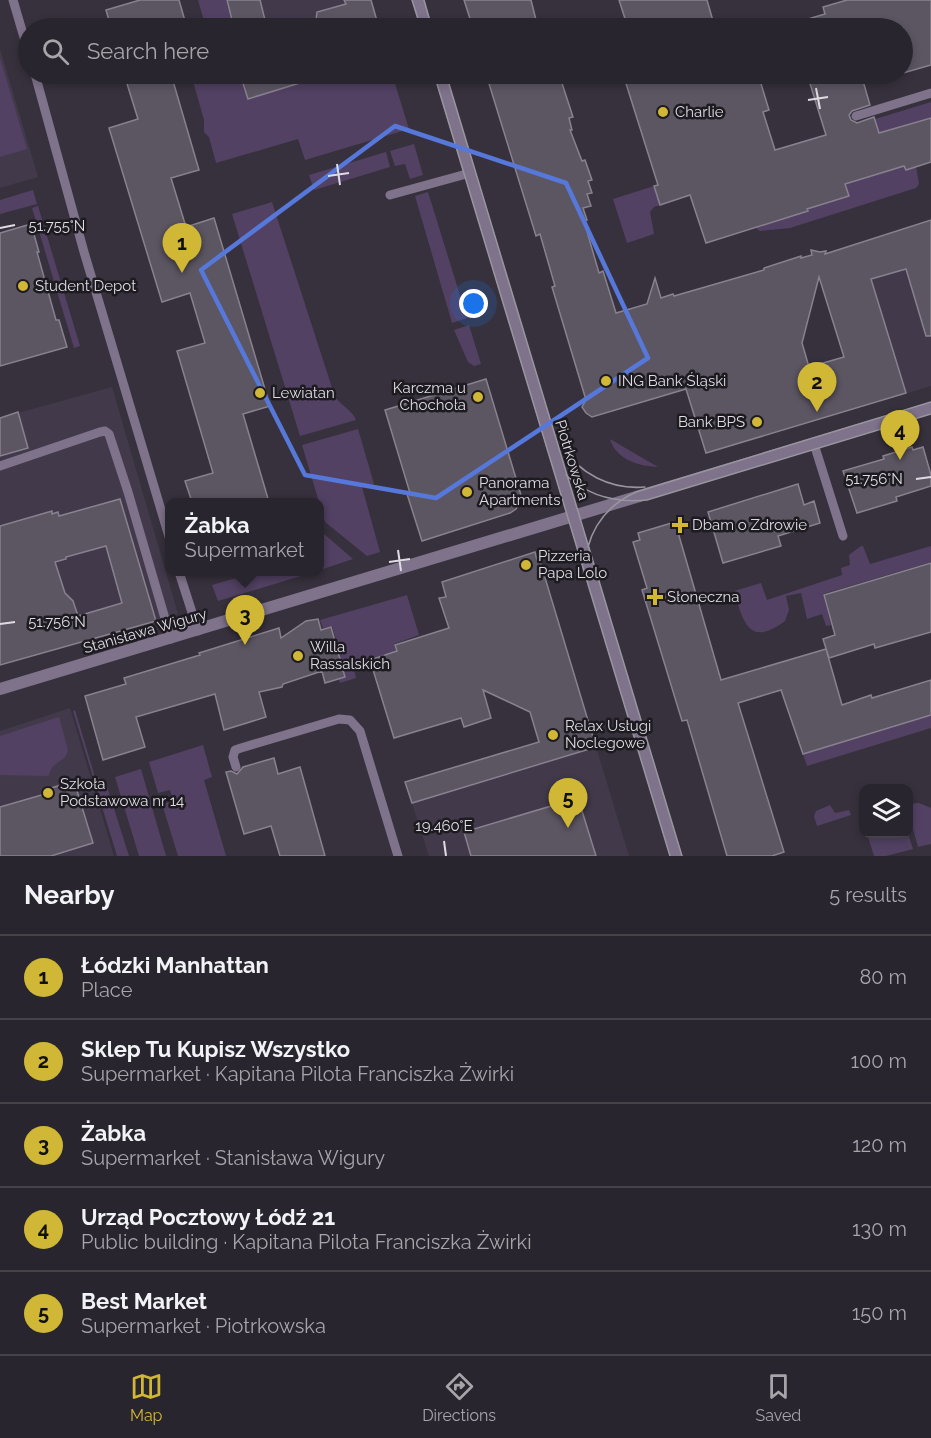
<!DOCTYPE html>
<meta charset="utf-8">
<style>
:root{--surface:#29252e;--page:#312d36;--text:#f1f3f6;--muted:#a5a5aa;--line:#45424a;--accent:#d1b736}
body{margin:0;font-family:Raleway,sans-serif;background:var(--page);color:var(--text)}
.controls{position:absolute;right:18px;bottom:18px;display:grid;overflow:hidden;border-radius:12px;box-shadow:0 3px 9px #0003}
.controls button{width:54px;height:54px;display:grid;place-items:center;padding:0;border:0;border-bottom:2px solid var(--line);background:var(--surface);color:var(--text);font:30px sans-serif}
.you{position:absolute;left:474px;top:304px;width:21px;height:21px;margin:-15px;border:4px solid #fff;border-radius:50%;background:#1a73e8;box-shadow:0 0 0 9px #1a73e833}
.badge{display:grid;place-items:center;width:39px;height:39px;border-radius:50%;background:var(--accent);color:#111;font-size:20px;font-weight:700}
.pin{position:absolute;translate:-50% -50px;filter:drop-shadow(0 2px 3px #0008)}
.pin::after{content:'';position:absolute;top:32px;width:21px;height:18px;background:inherit;clip-path:polygon(0 0,100% 0,50% 100%)}
.popup{position:absolute;left:165px;top:498px;width:159px;height:78px;box-sizing:border-box;display:grid;place-content:center;border-radius:12px;background:var(--surface);filter:drop-shadow(0 2px 4px #0005);font-size:20px;white-space:nowrap;color:var(--muted)}
.popup b{font-size:22px;color:var(--text)}
.popup::after{content:'';position:absolute;left:50%;top:100%;margin-left:-12px;border:12px solid transparent;border-top-color:var(--surface)}
.list{margin:0;padding:0;list-style:none}
h2{display:flex;justify-content:space-between;align-items:center;height:78px;margin:0;padding:0 24px;font-size:26px}
h2 small{font-size:20px;font-weight:400;color:var(--muted)}
.list li{display:grid;grid-template-columns:39px 1fr auto;gap:18px;align-items:center;box-sizing:border-box;height:84px;padding:0 24px;border-top:2px solid var(--line)}
.list b{display:block;font-size:22px;white-space:nowrap}
.list p{margin:0;font-size:20px;white-space:nowrap;color:var(--muted)}
.list em{font-size:20px;font-style:normal;color:var(--muted)}
.icon{flex:none;width:33px;height:33px;fill:none;stroke:currentColor;stroke-width:2;stroke-linecap:round;stroke-linejoin:round}
.map{position:relative;flex:none;width:931px;height:856px;overflow:hidden}
.search{position:absolute;background:var(--surface);box-shadow:0 3px 9px #0003;left:18px;right:18px;top:18px;height:66px;display:flex;align-items:center;gap:15px;box-sizing:border-box;padding:0 21px;border-radius:33px;color:var(--muted);font-size:22px}
.sheet{height:498px;background:var(--surface)}
nav{display:flex;justify-content:space-around;align-items:center;box-sizing:border-box;height:84px;border-top:2px solid var(--line);background:var(--surface);font-size:16px;color:var(--muted)}
nav a{display:grid;justify-items:center;gap:3px}
nav .on{color:var(--accent)}
.map>svg:first-child{display:block}
.built{fill:#423a4b}
.green{fill:#524163}
.building{fill:#5c5663;stroke:#88818f;stroke-width:1.5;fill-rule:evenodd}
.lines{fill:none;stroke-linecap:round;stroke-linejoin:round}
.service{stroke:#7f738c;stroke-width:9}
.tertiary{stroke:#7f738c;stroke-width:12}
.tram{stroke:#99959e;stroke-width:1.5}
.marked{fill:none;stroke:#5778db;stroke-width:4.5;stroke-linejoin:round}
.ticks{fill:none;stroke:#dfdbe3;stroke-width:2}
.poi-dot{fill:#d1b736;stroke:#1d1b20;stroke-width:2}
.labels{text-anchor:middle;dominant-baseline:central;stroke-width:5;stroke-linejoin:round;paint-order:stroke}
.poi-label{font-size:15px;fill:#dfdbe3;stroke:#1d1b20;text-anchor:start}
.street-label{font-size:15px;fill:#dfdbe3;stroke:#1d1b20}
.ticks-label{font-size:15px;text-anchor:middle;fill:#dfdbe3;stroke:#1d1b20;stroke-width:5;stroke-linejoin:round;paint-order:stroke}
</style>
<div class="map">
<svg width="931" height="856" viewBox="0 0 931 856">
<rect width="100%" height="100%" fill="#37313d"/>
<path class="built" d="M225,0h145l8,28h-145z
M0,49l38,128 -38,11z
M920,248l11,37v101l-50,15 -40,-129z
M112,387l66,227 -168,48 -10,-35v-209z
M70,708l44,148h-114v-125z
M596,747l33,109h-200l-17,-53z"/>
<path class="green" d="M226,0l7,28h-27l-8,-28z
M0,58l27,91 -27,8z
M191,74h49l8,24 84,-24h60l17,55 -104,31 -7,-21 -82,24 -7,-26 -5,-5v-12z
M931,102v16l-133,40 12,37 94,-29 2,4 10,-3 3,17 -3,4 -126,40 -30,3 -5,-4 53,-16 -15,-67z
M414,144l9,31 -13,4 -5,-15 -10,2 -5,-15z
M386,152l4,15 -76,23 -5,-15z
M654,186l6,19 -6,2 -4,5 4,22 -27,9 -14,-44z
M33,190l4,14 -37,10v-14z
M428,192l39,126 -15,5 -37,-127z
M272,202l63,195c6,8 18,14 21,23l-56,16 -68,-222z
M38,206l42,140 -6,2 -42,-140z
M469,325l12,39 -7,2 -6,-4 -14,-32z
M358,429l16,55 -12,3 18,65 -13,4 -42,-34 -23,-77z
M610,439l48,28c-19,-1 -42,-7 -48,-28z
M324,534l29,25 -33,11v-35z
M861,546h2l7,18 61,-18v16l-108,32 8,31 -5,1 -4,-12 -15,5 -6,-26 -15,3 3,14 -4,11c-36,27 -42,1 -51,-30l27,-8 6,17 75,-25 -1,-7 9,-3 -1,-10z
M256,572h58l-96,29 -6,-16z
M407,595l12,40 -25,9 2,7 -43,13 3,14 -16,5 -11,-33 9,-3 -6,-21 -9,2 -3,-8z
M75,710l20,67 10,3 24,76h-12l-44,-145z
M931,715v13l-124,38 -4,-12z
M59,717l9,33c-2,9 -6,9 -12,14 -4,2 -6,8 -8,12l-48,-1v-39z
M203,745l9,32 -8,3 22,76h-48l-16,-52 11,-3 -3,-11 -12,3 -9,-31z
M141,769l25,87h-27l-24,-79z
M919,803l12,5v36l-13,3 -9,-32 -1,-11z
M830,805l5,8 14,-3 2,5 -34,11 -3,-10 2,-5z
M867,834h41l5,15 -27,7h-12z"/>
<path class="building" d="M140,0h39l8,28h-76l-5,-18z
M227,0h33l7,28h-33z
M344,0h27l8,28h-60l-3,-8 1,-8 29,-8z
M464,0h67l7,28h-65z
M619,0h88l8,28h-87z
M847,0h84v65l-28,8v-45h-111l-1,-4 34,-10 -2,-7z
M124,74h47l28,96 -28,8 15,49 28,-9 56,188 -27,8 26,88h-77l-7,-21 28,-8 -36,-122 28,-8 -15,-50 -28,9 -53,-174 29,-9z
M240,74h75l1,4 -68,21z
M486,74h73l14,43 -4,1 3,12h-2l12,31 3,-1 7,20 -4,1 4,12 -5,1 4,12 -8,2 4,12 -3,1 15,52 4,-2 13,42 31,-9 8,-26 6,20 12,-4 1,2 90,-26v-2l37,-12v2l11,-3 -1,-5 9,2 6,-1 -1,3 106,-34v116h-5l-20,-67 -35,10 35,114 -200,60 -20,-64 -94,28 -6,-4 -4,-6 4,-7 -34,-113 3,-1 -15,-52 -4,2zM819,277l25,80 -35,10 -7,-24z
M623,74h135l11,36 -6,2 12,38 51,-15 -19,-61h54l9,31 -18,6 -3,4 2,5 6,3 17,-6 5,16 52,-15v44l-25,8 -2,-4 -59,18 4,12 -42,13 1,2 -102,32 -16,-48 -30,10 -6,-19 4,-1z
M31,224l8,28h-2l19,68h3l8,27 -67,19v-133z
M486,379l35,116 -1,7 -4,7 -6,4 -88,28 -15,-47 3,-1 -25,-83z
M18,412l10,36 -28,8v-38z
M912,447l1,3 10,-3 8,28v11l-35,11 1,4 -40,12 -14,-42 41,-12 -1,-3z
M798,484l6,21 10,-4 6,22 -42,13 3,10 -58,17 -15,-51z
M120,499l36,122 -156,44v-139l52,-15v3l6,-2 1,4zM106,546l16,57 -44,13 -5,-15 -8,-8 -10,-31 11,-3v-2z
M675,522l46,158 105,-31 16,56 29,-10 1,3 59,-18v35l-128,39 -22,-64 -43,13 46,149 -12,4h-45l-40,-136 -5,1 -40,-131 5,-2 -14,-46 7,-2 -2,-7z
M535,552l2,8 3,1 56,186 -184,56 -7,-21 134,-40 -9,-30 -47,-22 8,28 -27,9 -3,-9 -67,20 -24,-78 27,-9 -2,-6 54,-17 -10,-30 7,-1 -4,-15z
M931,563v69l-56,16 -1,-4 -45,14 -6,-19 12,-4 -11,-40z
M318,619l3,11 10,-3 14,50 -20,6 -3,-12 -39,13 -1,3 -23,5 7,25 -42,13 -9,-36 -79,23 9,30 -42,13 -18,-64 41,-12 -2,-6 76,-23 -1,-2 80,-25 2,10 25,-17z
M274,758l4,16 22,-7 25,89h-45l-9,-30 -27,8 -18,-62 5,-1 6,3 6,-7z
M74,781l19,62 -42,13h-51v-49l52,-15 -1,-4z
M578,798l18,58h-125l-7,-24z"/>
<g class="lines">
<path class="service" d="M13,0l15,51
M35,74l49,178 86,288
M856,116l75,-23
M390,195l80,-22
M814,444l29,92
M0,466l100,-34 5,-1 4,3 19,58 43,147
M179,572l19,59
M236,767l-3,-10 2,-7 6,-2 98,-29 11,1 10,11 38,125"/>
<path class="tertiary" d="M418,0l8,28
M440,74l236,782
M0,689l931,-281"/>
<path class="tram" d="M412,0l9,28
M424,0l8,28
M434,74l236,782
M446,74l236,782
M561,445c18,29 50,45 84,42
M566,475c23,22 50,28 81,25l284,-86
M588,547c7,-26 24,-44 48,-55l295,-90"/>
</g>
<path class="marked" d="M395,126l171,57 82,175 -212,140 -131,-23 -104,-205z"/>
<path class="ticks" d="M816,88l4,21M808,100l20,-3M337,164l3,21M328,176l21,-3M0,228l15,-3M916,479l15,-2M398,550l3,21M389,562l21,-3M0,624l15,-2M444,841l2,15"/>
<g class="poi-dot">
<circle cx="663" cy="112" r="6"/>
<circle cx="23" cy="286" r="6"/>
<circle cx="606" cy="381" r="6"/>
<circle cx="260" cy="393" r="6"/>
<circle cx="478" cy="397" r="6"/>
<circle cx="757" cy="422" r="6"/>
<circle cx="467" cy="492" r="6"/>
<path d="M677 516h6v6h6v6h-6v6h-6v-6h-6v-6h6z"/>
<circle cx="526" cy="565" r="6"/>
<path d="M652 588h6v6h6v6h-6v6h-6v-6h-6v-6h6z"/>
<circle cx="298" cy="656" r="6"/>
<circle cx="553" cy="735" r="6"/>
<circle cx="48" cy="793" r="6"/>
</g>
<g class="labels">
<g class="poi-label">
<text x="675" y="112">Charlie</text>
<text x="35" y="286">Student Depot</text>
<text x="618" y="381">ING Bank Śląski</text>
<text x="466" y="388" text-anchor="end">Karczma u<tspan x="466" dy="17">Chochoła</tspan></text>
<text x="272" y="393">Lewiatan</text>
<text x="745" y="422" text-anchor="end">Bank BPS</text>
<text x="479" y="483">Panorama<tspan x="479" dy="17">Apartments</tspan></text>
<text x="692" y="525">Dbam o Zdrowie</text>
<text x="538" y="556">Pizzeria<tspan x="538" dy="17">Papa Lolo</tspan></text>
<text x="667" y="597">Słoneczna</text>
<text x="310" y="647">Willa<tspan x="310" dy="17">Rassalskich</tspan></text>
<text x="565" y="726">Relax Usługi<tspan x="565" dy="17">Noclegowe</tspan></text>
<text x="60" y="784">Szkoła<tspan x="60" dy="17">Podstawowa nr 14</tspan></text>
</g>
<g class="street-label">
<text transform="translate(572 460) rotate(73)">Piotrkowska</text>
<text transform="translate(145 631) rotate(-16)">Stanisława Wigury</text>
</g>
</g>
<g class="ticks-label">
<text x="57" y="231">51.755°N</text>
<text x="874" y="484">51.756°N</text>
<text x="57" y="627">51.756°N</text>
<text x="444" y="831">19.460°E</text>
</g>
</svg>
<div class="controls">
<button><svg class="icon" aria-label="layers" viewBox="0 0 24 24"><path d="M12 4l9 5-9 5-9-5zM3 14l9 5 9-5"/></svg></button>
</div>
<div class="you"></div>
<div class="pin badge" style="left:182px;top:273px">1</div>
<div class="pin badge" style="left:817px;top:412px">2</div>
<div class="pin badge" style="left:245px;top:645px">3</div>
<div class="popup"><b>Żabka</b>Supermarket</div>
<div class="pin badge" style="left:900px;top:460px">4</div>
<div class="pin badge" style="left:568px;top:828px">5</div>
<div class="search"><svg class="icon" aria-label="search" viewBox="0 0 24 24"><circle cx="10" cy="10" r="6"/><path d="M15 15l6 6"/></svg>Search here</div>
</div>
<section class="sheet">
<h2>Nearby<small>5 results</small></h2>
<ul class="list">
<li><span class="badge">1</span><div><b>Łódzki Manhattan</b><p>Place</p></div><em>80 m</em></li>
<li><span class="badge">2</span><div><b>Sklep Tu Kupisz Wszystko</b><p>Supermarket · Kapitana Pilota Franciszka Żwirki</p></div><em>100 m</em></li>
<li><span class="badge">3</span><div><b>Żabka</b><p>Supermarket · Stanisława Wigury</p></div><em>120 m</em></li>
<li><span class="badge">4</span><div><b>Urząd Pocztowy Łódź 21</b><p>Public building · Kapitana Pilota Franciszka Żwirki</p></div><em>130 m</em></li>
<li><span class="badge">5</span><div><b>Best Market</b><p>Supermarket · Piotrkowska</p></div><em>150 m</em></li>
</ul>
</section>
<nav>
<a class="on"><svg class="icon" aria-label="map" viewBox="0 0 24 24"><path d="M3 6l6-2 6 2 6-2v14l-6 2-6-2-6 2zM9 4v14M15 6v14"/></svg>Map</a>
<a><svg class="icon" aria-label="directions" viewBox="0 0 24 24"><path d="M12 3l9 9-9 9-9-9zM9 14v-3h6M13 9l2 2-2 2"/></svg>Directions</a>
<a><svg class="icon" aria-label="saved" viewBox="0 0 24 24"><path d="M7 4h10v16l-5-4-5 4z"/></svg>Saved</a>
</nav>
